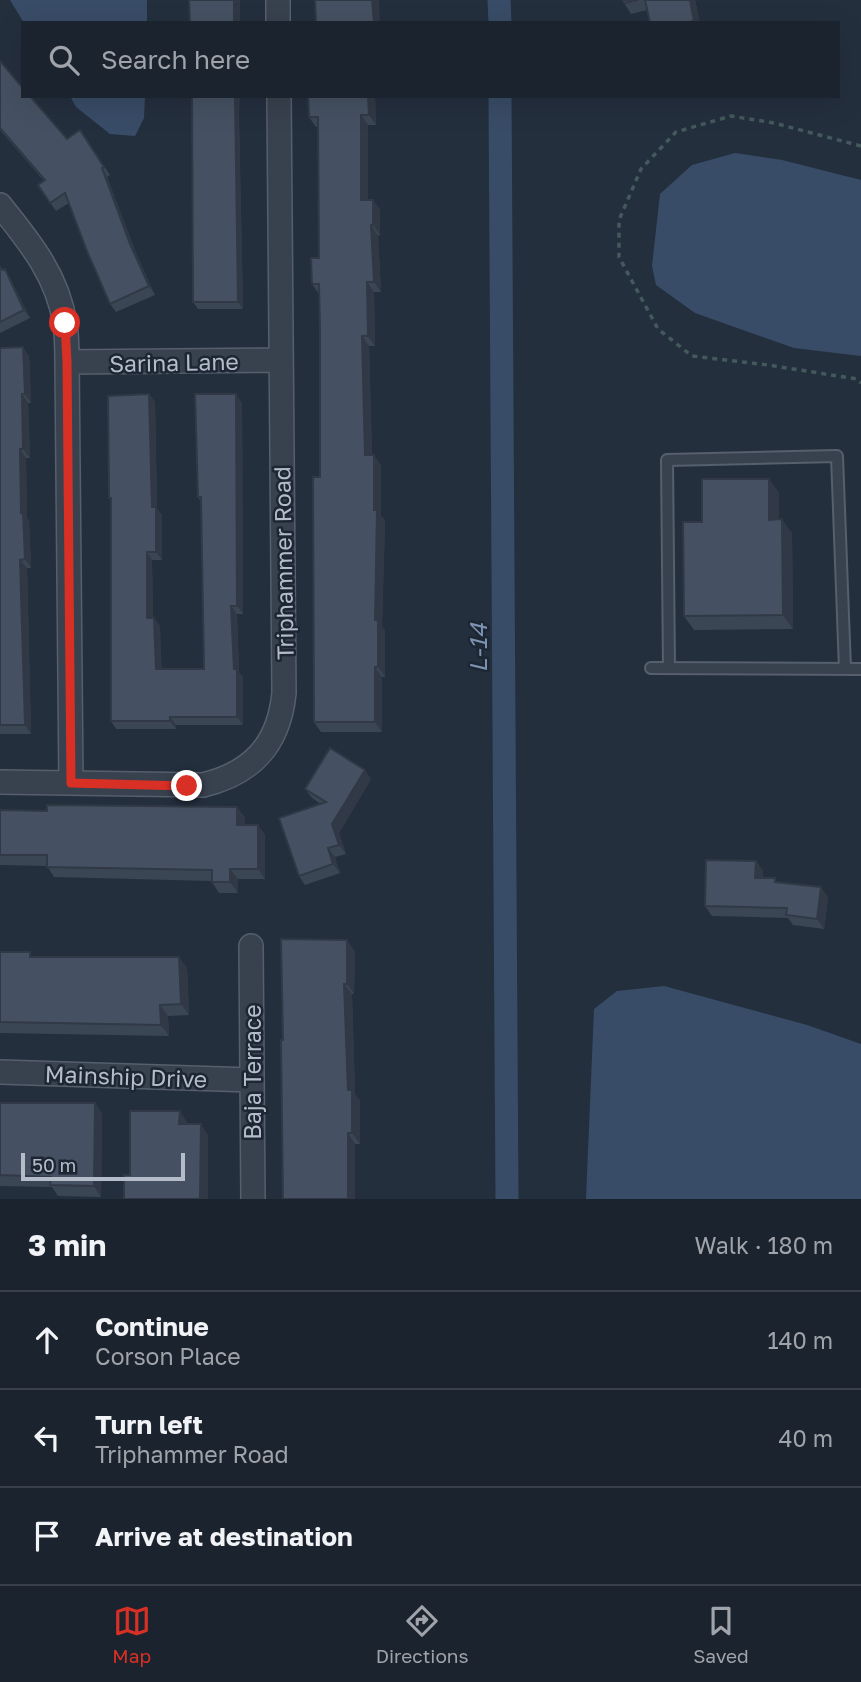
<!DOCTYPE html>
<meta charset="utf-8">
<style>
:root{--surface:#1b232e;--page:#242b36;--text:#f1f3f6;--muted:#a0a4aa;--line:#39404a;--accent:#d93025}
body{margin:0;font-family:"Golos Text",sans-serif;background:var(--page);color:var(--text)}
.scale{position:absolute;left:21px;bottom:18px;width:164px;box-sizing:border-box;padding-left:7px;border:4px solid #b4bcc9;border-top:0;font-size:19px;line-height:24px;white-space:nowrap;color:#b4bcc9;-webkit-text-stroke:5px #1d2633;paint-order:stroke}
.stop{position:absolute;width:21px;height:21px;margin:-16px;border:5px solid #d93025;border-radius:50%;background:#fff}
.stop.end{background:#d93025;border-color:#fff;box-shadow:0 2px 7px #0008}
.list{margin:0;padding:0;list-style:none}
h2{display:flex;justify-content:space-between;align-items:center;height:91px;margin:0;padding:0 28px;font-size:30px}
h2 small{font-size:23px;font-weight:400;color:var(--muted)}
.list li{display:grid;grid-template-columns:46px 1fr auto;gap:21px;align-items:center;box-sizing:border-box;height:98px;padding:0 28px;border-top:2px solid var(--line)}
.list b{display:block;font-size:26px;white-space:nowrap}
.list p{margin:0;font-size:23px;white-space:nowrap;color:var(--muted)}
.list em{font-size:23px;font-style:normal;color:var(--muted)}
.icon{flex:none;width:38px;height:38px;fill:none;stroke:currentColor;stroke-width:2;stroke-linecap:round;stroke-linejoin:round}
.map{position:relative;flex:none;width:861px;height:1199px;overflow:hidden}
.search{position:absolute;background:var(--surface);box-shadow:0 7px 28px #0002;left:21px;right:21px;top:21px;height:77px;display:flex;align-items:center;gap:18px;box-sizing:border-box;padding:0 24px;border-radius:0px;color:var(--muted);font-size:26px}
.sheet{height:385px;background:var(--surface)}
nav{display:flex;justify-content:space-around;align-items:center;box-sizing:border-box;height:98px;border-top:2px solid var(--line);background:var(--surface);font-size:19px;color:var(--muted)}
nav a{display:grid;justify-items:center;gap:4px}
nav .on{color:var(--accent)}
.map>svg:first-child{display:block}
.water{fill:#394c67}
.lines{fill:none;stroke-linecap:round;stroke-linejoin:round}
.canal{stroke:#394c67;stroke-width:23}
.service-casing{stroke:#565f6c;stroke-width:14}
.minor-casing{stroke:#565f6c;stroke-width:26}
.path{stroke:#44595c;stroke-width:3.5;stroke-dasharray:5 5;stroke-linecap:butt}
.service{stroke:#38414e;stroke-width:10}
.minor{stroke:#38414e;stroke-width:23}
.wall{fill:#3b4654}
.shaded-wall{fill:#303945}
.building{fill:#455162;stroke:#303945;stroke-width:2}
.route{stroke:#d93025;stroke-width:9}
.labels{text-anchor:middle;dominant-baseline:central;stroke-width:5;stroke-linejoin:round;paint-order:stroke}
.street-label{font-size:23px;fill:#b4bcc9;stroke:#1d2633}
.water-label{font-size:24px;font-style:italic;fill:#7c92b1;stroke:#1d2633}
</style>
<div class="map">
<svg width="861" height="1199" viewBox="0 0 861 1199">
<rect width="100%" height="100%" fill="#242f3e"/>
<path class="water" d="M10,0h137v23h-123z
M70,96h75l-1,22 -9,18 -25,-2 -34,-27z
M735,153l47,7 79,20v176l-67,-8 -99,-35 -39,-28 -4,-19 8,-72 32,-29z
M664,986l143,39 54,19v155h-275l8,-190 23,-18z"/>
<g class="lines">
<path class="canal" d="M499,0l1,23
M500,96l7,1103"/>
<defs>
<path id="service" d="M651,668l210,1
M669,668l-2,-208 170,-4 8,213"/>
<path id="minor" d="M278,0v23
M0,205c29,36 58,71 65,119 2,13 2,26 2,38l4,421
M67,362l214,-2
M0,782l203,3c50,-12 76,-41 81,-92l-5,-597
M251,946l2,253
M0,1072l252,8"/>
</defs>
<use href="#service" class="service-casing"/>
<use href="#minor" class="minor-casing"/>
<path class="path" d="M861,146l-87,-23 -43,-7 -55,16 -35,37 -22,51v37l39,72 34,27 76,9 89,14 4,4"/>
<use href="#service" class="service"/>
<use href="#minor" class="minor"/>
</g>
<path class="wall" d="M623,0h72l5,23h-50l-3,-13 -16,4 -7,-11z
M0,61l67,78h19l24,36 -3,2 29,76 19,42 -39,17 -6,-8 -41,-101 -13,8 -18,-26 6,-4 -44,-51z
M308,96h67l1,29h-8v75h5l7,10v25l-2,1 3,56h-7l1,54h-6l3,109 9,10v51l4,4 -3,107 3,3v47h-3v55h-61l-7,-10 6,-245 -1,-183 -7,-10 7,-26 -1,-131h-2l-7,-10z
M239,118l4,191h-45l-5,-7z
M0,267l10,11 20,40 -30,15z
M0,348l29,8 2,47h-3l2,55h-4l1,60 2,3 2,47h-4l4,166h-31z
M149,394l6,8 2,107 5,6v45h-10l1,58 7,8 1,43h43l-3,-167 -3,-5 44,-94 1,211h-6l2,59 4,4v48h-67v4h-60l-5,-8v-220l-2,-3z
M769,479l10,14v27l13,13 1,96 -99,1 -10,-14 18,-94z
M371,779l-32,54 7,21 -11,3 5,16 -35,12 -6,-9 22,-72 -9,-6 -7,-9z
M237,807l8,11v7h13l7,10v44h-27v14h-19l-7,-11v-1l-158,-4 -7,-11 -47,-1v-55l47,1z
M756,861l7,10v7l65,19 -4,32 -31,-4 -5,-7 -76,-2 -7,-10z
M355,951l-1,43h-2l3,100 5,7v43h-5v55h-72v-159z
M0,952l34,5 153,11 2,47 -21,1 1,20 -169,-3z
M0,1103h95l7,11 -1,83 -43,-1 -6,-9 -52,-1z"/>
<path class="shaded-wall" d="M234,0h6v23h-6z
M372,0h7l1,23h-6z
M690,0h5l5,23h-4l-2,-2z
M235,96h5l-1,22 4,191 -5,-7z
M368,96h7l1,29 -7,-10z
M361,115l7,10v86l-7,-11z
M102,168l5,9 29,76 19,42 -6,-9 -19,-42z
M373,200l7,10v25l-7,-10z
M371,225l7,11 3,56 -7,-10z
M5,269l5,9 20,40 -6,-8z
M367,282l7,10 1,54 -7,-10z
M362,336l7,10 3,119 -7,-10z
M23,347l6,9 2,47 -6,-9z
M22,394l6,9 2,55 -7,-9z
M149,394l6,8 2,107 5,6v45l-6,-8 -4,-45z
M236,394l6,9 1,211 -6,-8z
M20,449l6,9 1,60 2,3 2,47 -6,-9 -4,-46z
M374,455l7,10v51l4,4 -3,107 3,3v47l-7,-10 -3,-47z
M769,479l10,14v41l-10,-14z
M782,519l10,14 1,96 -10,-14z
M147,552l5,8 1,66 -6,-8z
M20,560l7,8 4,166 -6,-9z
M231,606l6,8 2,59 4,4v48l-6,-8z
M154,618l6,8 2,52 -6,-9z
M375,667l7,10v55l-7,-10z
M170,717l6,8v4l-6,-8z
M365,770l6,9 -32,54 7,21 -7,-9 -7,-21z
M237,807l8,11v17l-8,-10z
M258,825l7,10v44l-7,-10z
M328,848l7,9 5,16 -7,-9z
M756,861l7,10 -1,17 -7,-10z
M230,869l8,10v14l-8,-11z
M821,887l7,10 -4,32 -7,-10z
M347,940l8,11 -1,43 -7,-10z
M179,957l8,11 2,47 -8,-11z
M344,984l8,10 3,100 5,7v43l-8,-11 -4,-43z
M160,1005l8,11 1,20 -8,-11z
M95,1103l7,11 -1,83 -7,-11z
M180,1111l7,11v13l-8,-11z
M201,1124l7,11v64h-8z
M348,1133l7,11v55h-7z"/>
<path class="building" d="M189,0h45v23h-44z
M315,0h57l2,23h-58z
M623,0h15l-14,3z
M645,0h45l4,21 -9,2h-35z
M0,61l23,27v8h7l37,43 13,-9 24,37 -2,1 28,76 19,42 -39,18 -23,-53 -22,-58 -15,10 -12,-18 7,-5 -45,-52z
M192,96h43l3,206h-45z
M308,96h60l1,19h-8v85h12v25h-2l3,57h-7l1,54h-6l3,119h9v55h3l-2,110h3v47h-3v55h-61l-1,-245h7v-148l-1,-45h-7l-1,-26h8l-1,-141h-9z
M0,267l3,3 2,-1 19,41 -24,12z
M23,347l2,47h-3l1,55h-3l1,64 2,-1 2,47 -5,1 5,165h-25v-377z
M149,394l3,113h4v45h-9v66h7l2,51h48l-3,-172h-3l-3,-103h41l1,212h-6l3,63h3v48h-67v4h-59v-223h-2l-1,-102z
M702,479h67v41l13,-1 1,96 -99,1 -1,-94h19z
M330,748l35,22 -33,54 7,21 -11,3 5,16 -34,12 -20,-58 47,-16 -21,-13z
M47,805l190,2v18h21v44h-28v13h-18v-12l-165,-3v-12h-47v-45l47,1z
M706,860l50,1 -1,17h20v4l46,5 -4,32 -31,-4 1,-7 -82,-2z
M281,939l66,1v44h-3l4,106h4v43h-4v66h-65l-2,-159h2z
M0,952h30v5h149l2,47 -21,1 1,20 -161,-3z
M0,1103h95l-1,83 -44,-1 1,-8 -51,-2z
M130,1111h50l-1,13h22l-1,75h-76v-24h6z"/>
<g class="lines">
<path class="route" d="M65,323l2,39 4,421 116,3"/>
</g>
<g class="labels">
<g class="street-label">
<text transform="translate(174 362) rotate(-1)">Sarina Lane</text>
<text transform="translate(283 563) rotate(-91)">Triphammer Road</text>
<text transform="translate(252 1072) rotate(-90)">Baja Terrace</text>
<text transform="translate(126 1076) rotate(2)">Mainship Drive</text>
</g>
<g class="water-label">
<text transform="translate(477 648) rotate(-90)">L-14</text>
</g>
</g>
</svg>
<div class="scale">50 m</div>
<div class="stop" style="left:65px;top:323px"></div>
<div class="stop end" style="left:187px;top:786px"></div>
<div class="search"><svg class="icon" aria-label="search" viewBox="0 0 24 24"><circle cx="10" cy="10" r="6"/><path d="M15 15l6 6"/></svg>Search here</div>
</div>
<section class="sheet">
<h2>3 min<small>Walk · 180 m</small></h2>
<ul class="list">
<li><svg class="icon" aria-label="ahead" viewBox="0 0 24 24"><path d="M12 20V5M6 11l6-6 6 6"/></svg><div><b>Continue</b><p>Corson Place</p></div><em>140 m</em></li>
<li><svg class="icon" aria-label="left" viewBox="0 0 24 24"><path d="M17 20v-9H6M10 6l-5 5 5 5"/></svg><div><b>Turn left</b><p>Triphammer Road</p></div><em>40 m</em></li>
<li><svg class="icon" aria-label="arrive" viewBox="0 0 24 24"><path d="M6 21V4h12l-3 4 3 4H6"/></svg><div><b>Arrive at destination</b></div></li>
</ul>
</section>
<nav>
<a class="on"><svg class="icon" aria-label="map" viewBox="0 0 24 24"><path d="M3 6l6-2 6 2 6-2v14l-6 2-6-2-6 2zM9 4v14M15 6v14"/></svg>Map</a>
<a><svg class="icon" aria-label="directions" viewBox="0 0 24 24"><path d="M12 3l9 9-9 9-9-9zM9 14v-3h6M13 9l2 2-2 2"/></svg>Directions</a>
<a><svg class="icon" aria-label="saved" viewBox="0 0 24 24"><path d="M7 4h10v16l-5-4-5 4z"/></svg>Saved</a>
</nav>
